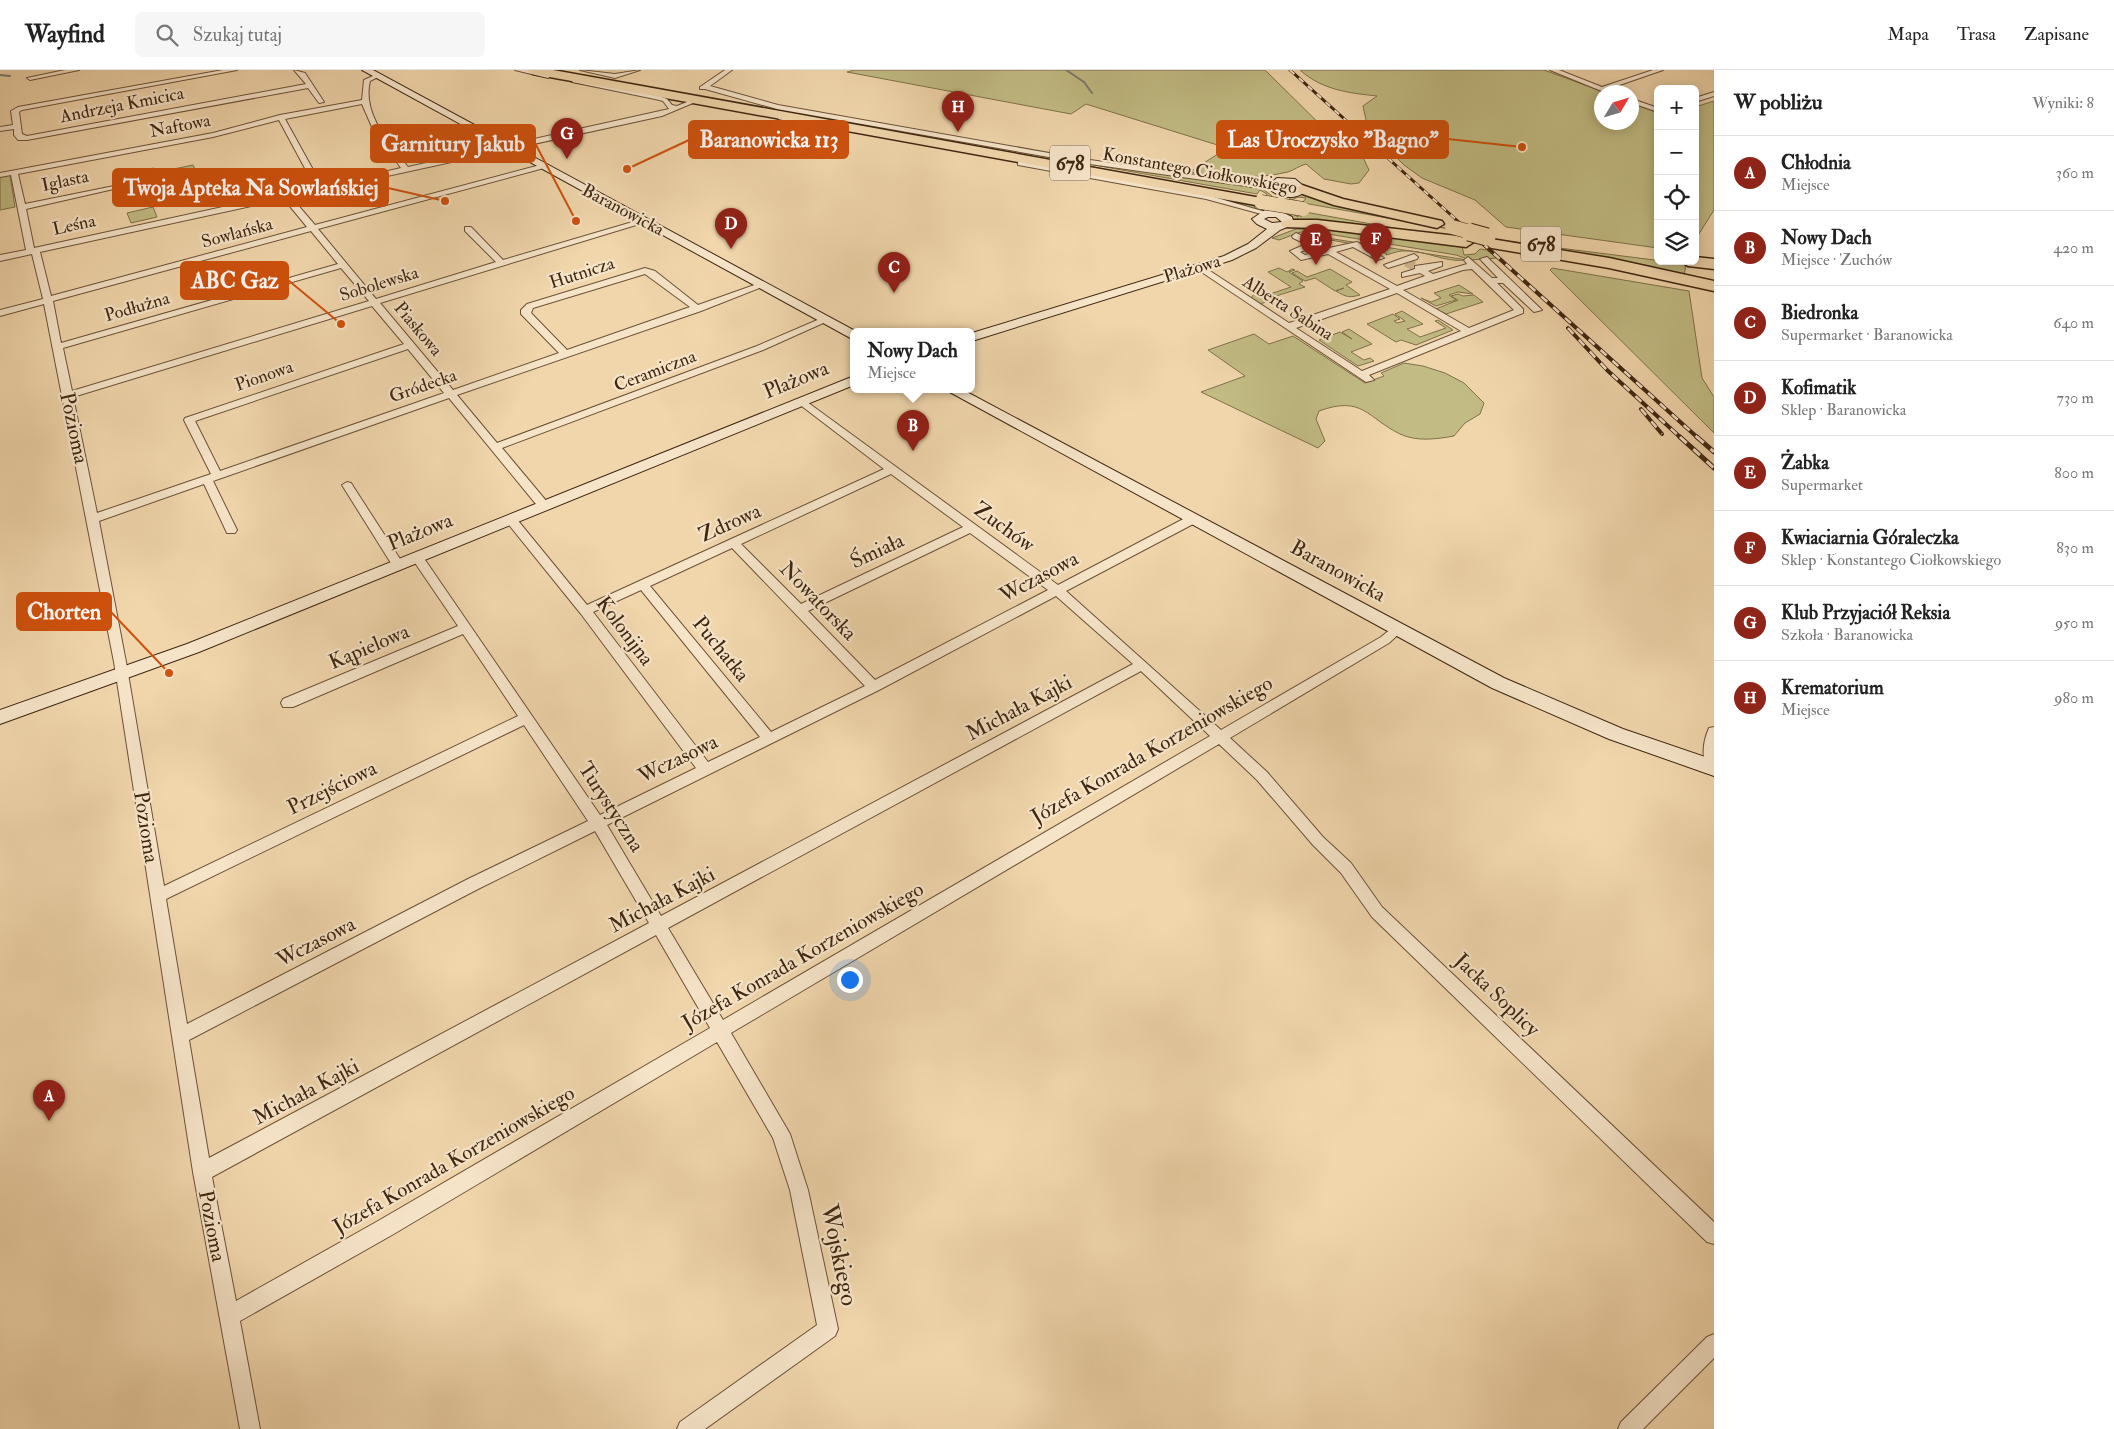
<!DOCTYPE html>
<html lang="pl">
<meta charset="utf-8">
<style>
:root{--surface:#fff;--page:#f6f6f6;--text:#222;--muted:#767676;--line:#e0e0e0;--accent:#8f2418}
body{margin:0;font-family:"IM FELL Double Pica",serif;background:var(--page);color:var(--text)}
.controls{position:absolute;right:15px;top:15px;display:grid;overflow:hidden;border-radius:8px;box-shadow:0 2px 12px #0003}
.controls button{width:45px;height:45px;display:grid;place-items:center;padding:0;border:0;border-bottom:1px solid var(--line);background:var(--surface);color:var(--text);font:25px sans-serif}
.compass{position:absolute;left:1594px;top:15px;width:45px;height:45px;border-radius:50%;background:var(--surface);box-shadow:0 2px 12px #0003;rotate:52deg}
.you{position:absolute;left:849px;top:909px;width:18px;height:18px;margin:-12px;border:4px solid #fff;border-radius:50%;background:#1a73e8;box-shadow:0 0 0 8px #1a73e833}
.badge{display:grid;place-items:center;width:32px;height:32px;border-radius:50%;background:var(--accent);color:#fff;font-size:16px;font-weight:700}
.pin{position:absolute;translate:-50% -41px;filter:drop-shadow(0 1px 2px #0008)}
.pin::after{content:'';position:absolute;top:26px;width:18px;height:15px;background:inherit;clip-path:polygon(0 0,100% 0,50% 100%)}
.popup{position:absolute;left:850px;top:258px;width:125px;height:65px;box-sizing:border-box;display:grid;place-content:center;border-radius:8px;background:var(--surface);filter:drop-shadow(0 1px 4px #0005);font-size:16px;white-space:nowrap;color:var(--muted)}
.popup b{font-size:19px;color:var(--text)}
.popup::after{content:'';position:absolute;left:50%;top:100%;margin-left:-10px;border:10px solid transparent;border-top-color:var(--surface)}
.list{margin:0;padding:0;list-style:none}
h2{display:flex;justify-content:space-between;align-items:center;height:65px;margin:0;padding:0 20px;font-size:21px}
h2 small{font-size:16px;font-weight:400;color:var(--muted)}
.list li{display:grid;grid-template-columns:32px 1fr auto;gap:15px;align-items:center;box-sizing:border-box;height:75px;padding:0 20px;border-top:1px solid var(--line)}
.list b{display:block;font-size:19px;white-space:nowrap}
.list p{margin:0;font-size:16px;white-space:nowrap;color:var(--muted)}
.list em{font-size:16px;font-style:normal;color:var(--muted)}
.icon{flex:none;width:28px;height:28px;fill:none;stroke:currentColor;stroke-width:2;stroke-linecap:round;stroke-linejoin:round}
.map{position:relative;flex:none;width:1714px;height:1359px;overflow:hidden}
header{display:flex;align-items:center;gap:30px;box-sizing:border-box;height:70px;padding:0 25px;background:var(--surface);border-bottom:1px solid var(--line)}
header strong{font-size:24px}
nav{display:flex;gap:28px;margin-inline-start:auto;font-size:18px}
.search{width:350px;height:45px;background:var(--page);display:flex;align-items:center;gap:12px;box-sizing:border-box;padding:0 18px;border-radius:8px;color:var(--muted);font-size:19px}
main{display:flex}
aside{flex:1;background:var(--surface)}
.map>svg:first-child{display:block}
.green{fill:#c2bc84;stroke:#80714a}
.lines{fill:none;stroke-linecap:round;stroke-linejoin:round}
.stream{stroke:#7a7c74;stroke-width:2}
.street-tunnel{stroke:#cdb38d;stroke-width:9;stroke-dasharray:9 4.5;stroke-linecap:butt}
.street-casing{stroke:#6c5238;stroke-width:2}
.secondary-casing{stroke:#3f2611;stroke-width:2}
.highway-casing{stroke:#3f2611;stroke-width:3}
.street{fill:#f6e4c9;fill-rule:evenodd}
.secondary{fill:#f6e4c9;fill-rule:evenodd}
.highway{fill:#f1d6ac;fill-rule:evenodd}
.rail-far2-casing{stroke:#3f2611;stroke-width:3}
.rail-far1-casing{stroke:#3f2611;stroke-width:4}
.rail-casing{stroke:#3f2611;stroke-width:5}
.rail-far2{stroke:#f6e4c9;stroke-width:2;stroke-dasharray:6;stroke-linecap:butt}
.rail-far1{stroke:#f6e4c9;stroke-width:2.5;stroke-dasharray:8;stroke-linecap:butt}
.rail{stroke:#f6e4c9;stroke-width:3;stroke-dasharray:9;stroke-linecap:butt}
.highway-bridge-far1-casing{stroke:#3f2611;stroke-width:15;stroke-linecap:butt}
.highway-bridge-casing{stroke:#3f2611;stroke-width:19;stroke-linecap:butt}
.highway-bridge-far1{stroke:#f1d6ac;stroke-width:14}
.highway-bridge{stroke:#f1d6ac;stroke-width:17}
.labels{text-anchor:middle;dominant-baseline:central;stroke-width:4.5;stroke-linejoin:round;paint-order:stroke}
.far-street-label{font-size:18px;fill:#3f2611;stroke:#f6e4c9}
.shield{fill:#f6e4c9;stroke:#765f48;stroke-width:1}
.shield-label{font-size:20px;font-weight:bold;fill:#3f2611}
.street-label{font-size:21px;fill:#3f2611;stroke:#f6e4c9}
.near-street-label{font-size:25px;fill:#3f2611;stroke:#f6e4c9}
.leader{fill:none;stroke:#cf510d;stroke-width:2}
.callout-dot{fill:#cf510d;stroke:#f6e4c9;stroke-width:2}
.callout{fill:#cf510d;stroke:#cf510d;stroke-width:2}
.callout-label{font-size:22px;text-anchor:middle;font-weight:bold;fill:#fff}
</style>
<header>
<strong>Wayfind</strong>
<div class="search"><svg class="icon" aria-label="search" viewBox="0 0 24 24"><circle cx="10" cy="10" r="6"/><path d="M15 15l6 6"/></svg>Szukaj tutaj</div>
<nav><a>Mapa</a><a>Trasa</a><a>Zapisane</a></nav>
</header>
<main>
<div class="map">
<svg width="1714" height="1359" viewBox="0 0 1714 1359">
<rect width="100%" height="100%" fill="#f1d6ac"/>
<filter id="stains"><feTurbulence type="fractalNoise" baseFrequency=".004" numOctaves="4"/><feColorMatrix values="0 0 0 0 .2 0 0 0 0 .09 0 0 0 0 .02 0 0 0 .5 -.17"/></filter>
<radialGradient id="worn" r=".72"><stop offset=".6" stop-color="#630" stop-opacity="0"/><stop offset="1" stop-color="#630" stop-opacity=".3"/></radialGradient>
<path class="green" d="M855,0h410l80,79h14l10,21 -10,13 -8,1 -27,-5 -18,-15c-7,2 -12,6 -18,8 -28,7 -71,6 -98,0l37,-24 -141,-44 -15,10 -224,-42z
M1300,0h244l60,22h-2v30h30v-19l26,10v135l-152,-21 -31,-27 -53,-22 -18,-13 -36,-36 -5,-23 14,-10c-28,-3 -55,-6 -77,-26z
M1714,31v109l-19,30v-133z
M914,63l192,33 154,21 12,9 -5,11 -13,2 -31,-10 32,6 -1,3 9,-2 4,-12 -7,-4 -3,4z
M193,95l8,16 -25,5 -7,-16z
M154,98l8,23 -37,7 -7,-23z
M10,105l5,32 -15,3v-33z
M1304,122l31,10 114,27 -140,-25 -6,-2 3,-4 -8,-1 -6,3 -4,11 10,6 1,-5h6l155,28 -167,-18 -9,-12 6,-12z
M153,137l4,10 -26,6 -4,-10z
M1296,159l31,1 135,16 2,9 11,-1 5,-5 7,1 10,8 -27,2 -14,-5 -134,-22 -21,-1 -22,8 -7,-2z
M1308,165l153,24 4,1c-21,3 -41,-11 -63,-9 -5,0 -11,3 -16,4l1,-1 -17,-8c-8,2 -38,-8 -49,-6l3,3 -3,1 -18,-8z
M1496,170l190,24 -2,12z
M1279,198l8,4 5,-3 3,1 -6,2 14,9 -4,3 6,3 -42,13 2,2 -4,2 -10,-6 3,-4 10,2 27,-9 -23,-15z
M1552,198l137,23 13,87 12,19v36l-164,-163z
M1330,199l22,13 -6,3 14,10c-11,3 -14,2 -24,-4l8,-3 -9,3 -20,-13 -10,3 -13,-8 5,-2 10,6z
M1459,215l14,9 -15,-2 -9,3 7,5 -20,6 -15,-8 10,4 10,-4 -7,-5z
M1458,224l5,2 11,-1 9,7 -37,12 -10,-5 22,-9 -7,-4z
M1402,241l21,13 -16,5 13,8 26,-9 -11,-7 3,-1 15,10 -37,15 -15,-5 -5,2 -29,-18 26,-10 7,5 -6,2 3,2 8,-2 -10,-7z
M1349,259l23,15 -21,8 13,8 6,-2 4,3 -16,5 -39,-26 21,-8 12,7 -10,-7z
M1254,264l15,10 24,-8 72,47 19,-7 -3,-3 23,-10 19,3 22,7 19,10 20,20 -4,11 -15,9 -11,13c-17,3 -37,6 -54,-2 -33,-16 -37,-39 -81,-23l-3,8 9,22 -7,7 -117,-56 44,-16 -37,-26z"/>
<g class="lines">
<path class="stream" d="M1066,0l18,12 8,11
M0,5l10,1"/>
<path class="street-tunnel" d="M1406,192l12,6"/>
<defs>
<path id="street" d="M65,0h14l-49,10 -3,-2z
M223,0h14l-215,40 -3,2 3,22 5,2 279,-52 -12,-14 11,3 19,29 -5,1 -11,-15 -281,52h-9l-4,-5v-6l-14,2v-4l13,-2 -2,-14 7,-4z
M515,0h13l23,6 -3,2z
M580,0l35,4 25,-4 -25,8z
M725,0h7l-22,16 68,19 305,54 190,27 4,2 -4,2 -190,-27 -306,-54 -72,-20h-5v-2z
M1550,0h9l43,17 51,-17h10l-55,19 4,3h-8z
M375,5l5,1 -10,5c-8,33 19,62 38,86l261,-58 -6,-8 -8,-2 -83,-17 2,-3 85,17 8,3 5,6 5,1 20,-8 3,2 -38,16 -371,81 24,28 229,-61v4l-226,61 58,70 120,-37 -31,-31v-4h6l32,33 143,-42v4l-266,81 73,87 106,-37 -38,-39v-4l6,-6 118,-36 10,3 43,34 62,-22 7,2 -66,26 -244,84 40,48 260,-97 65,-28 8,2 -67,30 -261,98 46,55v6h-8l-91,-111 -236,83 24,49 -2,3h-8l-23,-49 -105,37 27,141 38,224 354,-170 -55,-82 -170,73h-10l-2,-4 2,-4 175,-73 -47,-69 6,-4 4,1 179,261 96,-47 -115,-154 -76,-94 6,-4 4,1 72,88 297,-136 -85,-65v-4l4,-1 255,186 131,-69h8v6l-131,69 155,139 160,-93 12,-10h8l2,3 -14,13 -159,95 37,34 56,65 28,26 31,44 332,315v22l-7,-2 -335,-325 -31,-44 -28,-28 -56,-65 -38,-36 -488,289 59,101 18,56 30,139 -3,7 -130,93h-28l3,-7 137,-97 -27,-135 -17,-52 -56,-96 -325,193 -152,86 20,108h-20l-47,-257 -79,-510 -70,-358 -44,12v-6l43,-11 -11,-45 -32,7v-6l26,-5 -15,-75 -11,2v-4l213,-40 67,-18 82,-15 2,-20zM362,34l10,23 29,41 -79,18 -37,-67zM279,50l36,67 -281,61 -8,-39 92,-21 -4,-2 -89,18 -7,-30 195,-37zM284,129l23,28 -256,69 -11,-44zM311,161l27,33 -277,79 -8,-42zM341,198l28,33 -297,90 -9,-43zM645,204l45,33 -123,43 -36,-37 2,-5zM372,236l32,38 -219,74 -1,2 27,54 -114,39 -24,-116zM408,279l36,44 -224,78 -25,-50zM891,404l72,53 -162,77 -60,-60zM970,463l78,57 -173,90 -67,-69zM732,478l133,138 -94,46 -121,-146zM641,520l119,147 -52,25 -115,-150zM1056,526l77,68 -472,252 -54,-91 272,-135zM1141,601l69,65 -487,284 -55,-92zM524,655l64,96 -120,58 -281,145 -21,-125zM595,761l54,92 -440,235 -20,-118 289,-151zM656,865l54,93 -332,193 -142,80 -24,-124z
M1714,22v4l-19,6v-4z
M1632,29l26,9v4l-26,-9z
M781,45l48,10 1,2 -4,2 -48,-10z
M1021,91l186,34 62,18 -4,2 -59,-16 -188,-34v-4z
M1296,163l33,15 28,-6 27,16 -7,2 -24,-13 -17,5 61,34 28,-10 -5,-3 -18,4v-4l13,-4v-3l27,-4v4l-14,5 5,3 34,-10 -3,-4 4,-3 24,21h6l-18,-19 7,-2 55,53 -8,2 -31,-29h-6l26,26v4l-154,62 5,5 -8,2 -172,-115 7,-2 88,58 101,-34 -62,-35 -27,6 -11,-9 16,-7 -13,-6 -1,-2zM1313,177l8,4 -16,4 -5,-3zM1472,199l42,41 -45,18 -66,-38 60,-20zM1397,223l64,38 -99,40 -66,-43z
M1414,184l4,3 -1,2 -29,9 -4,-3z
M347,412l4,1 51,79 2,3 -2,3h-8l-52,-83z
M1714,657v45l-6,-1c-7,-13 -5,-30 1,-43z
M1714,1264v24l-71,71h-25l3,-7 86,-85z"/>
<path id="secondary" d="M362,0h11l484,262h-3v8z
M1277,108l18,1 12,10c-10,13 -31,9 -40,-3zM1280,114h9l6,5 -8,1 -9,-4z
M1265,140l17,2 10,5 2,7 -14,6 -24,18 -24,12 -260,81v-8l252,-77 24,-12 19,-15 -10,-5 -5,-5zM1268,147h8l6,5 -10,1 -8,-4z
M854,306v9l-655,267 -199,72v-14l187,-66z
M946,320h17l541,288 119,51 91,31v16l-105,-37 -117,-51z"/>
<path id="highway" d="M527,0h26l708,128 7,4 -7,4 -728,-132z
M1302,115l41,14 99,22 2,3 -7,4 -103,-23 -37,-13 -2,-3z
M1288,150h29l149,17 8,5 -8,5 -149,-19 -34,-1 -2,-3 2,-3z
M1491,169l118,19 105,23v10l-105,-23 -123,-21 -3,-3 3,-3z
M1695,187l19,2v10l-26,-3 -8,-5h15z"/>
</defs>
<use href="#street" class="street-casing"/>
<use href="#secondary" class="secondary-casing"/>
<use href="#highway" class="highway-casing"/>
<use href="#street" class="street"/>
<use href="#secondary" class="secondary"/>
<use href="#highway" class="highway"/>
<defs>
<path id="rail-far2" d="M1290,0l181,163"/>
<path id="rail-far1" d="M1470,162l228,206
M1568,258l39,42 74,68
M1641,339l21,25"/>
<path id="rail" d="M1680,367l34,31
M1697,367l17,15"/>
</defs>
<use href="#rail-far2" class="rail-far2-casing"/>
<use href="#rail-far1" class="rail-far1-casing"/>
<use href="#rail" class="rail-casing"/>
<use href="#rail-far2" class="rail-far2"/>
<use href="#rail-far1" class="rail-far1"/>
<use href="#rail" class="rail"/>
<defs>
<path id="highway-bridge-far1" d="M1261,132l42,7
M1452,157l22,6"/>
<path id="highway-bridge" d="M1469,162l18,5"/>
</defs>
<use href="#highway-bridge-far1" class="highway-bridge-far1-casing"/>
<use href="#highway-bridge" class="highway-bridge-casing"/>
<use href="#highway-bridge-far1" class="highway-bridge-far1"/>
<use href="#highway-bridge" class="highway-bridge"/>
</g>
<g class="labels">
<g class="far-street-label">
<text transform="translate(122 35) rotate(-11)">Andrzeja Kmicica</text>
<text transform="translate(180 56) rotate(-11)">Naftowa</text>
<text transform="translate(1200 101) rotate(10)">Konstantego Ciołkowskiego</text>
<text transform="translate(65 111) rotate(-12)">Iglasta</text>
<text transform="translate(623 140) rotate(28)">Baranowicka</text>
<text transform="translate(74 155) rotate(-12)">Leśna</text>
<text transform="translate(237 163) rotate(-15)">Sowlańska</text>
<text transform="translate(1192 199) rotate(-17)">Plażowa</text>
<text transform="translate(582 203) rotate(-18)">Hutnicza</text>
<text transform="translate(379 214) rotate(-17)">Sobolewska</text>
<text transform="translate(137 237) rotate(-16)">Podłużna</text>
<text transform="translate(1288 238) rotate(33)">Alberta Sabina</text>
<text transform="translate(418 259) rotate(50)">Piaskowa</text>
<text transform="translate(655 301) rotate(-21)">Ceramiczna</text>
<text transform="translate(264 306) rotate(-19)">Pionowa</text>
<text transform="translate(423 316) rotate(-19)">Gródecka</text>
</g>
<g class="shield">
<rect x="1050" y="75.5" width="40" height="35" rx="4"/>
<rect x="1521" y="156.5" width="40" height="35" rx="4"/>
</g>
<g class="shield-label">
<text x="1070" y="93">678</text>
<text x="1541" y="174">678</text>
</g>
<g class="street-label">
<text transform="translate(796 310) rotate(-22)">Plażowa</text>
<text transform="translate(74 358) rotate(78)">Pozioma</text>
<text transform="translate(730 453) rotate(-24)">Zdrowa</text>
<text transform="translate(1004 457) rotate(36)">Zuchów</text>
<text transform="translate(420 462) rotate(-22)">Plażowa</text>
<text transform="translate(877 481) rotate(-25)">Śmiała</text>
<text transform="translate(1338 501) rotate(29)">Baranowicka</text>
<text transform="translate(1039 507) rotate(-28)">Wczasowa</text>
<text transform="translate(818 531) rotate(46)">Nowatorska</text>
<text transform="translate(625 561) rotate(53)">Kolonijna</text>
<text transform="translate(369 577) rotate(-23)">Kąpielowa</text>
<text transform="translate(721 579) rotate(51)">Puchatka</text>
<text transform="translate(1019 638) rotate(-28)">Michała Kajki</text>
<text transform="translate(1152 680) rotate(-30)">Józefa Konrada Korzeniowskiego</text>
<text transform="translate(678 689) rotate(-26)">Wczasowa</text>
<text transform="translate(332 718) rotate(-26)">Przejściowa</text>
<text transform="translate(611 737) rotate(57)">Turystyczna</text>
<text transform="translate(146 757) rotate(81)">Pozioma</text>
<text transform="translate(662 830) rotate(-28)">Michała Kajki</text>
<text transform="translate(316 872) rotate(-27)">Wczasowa</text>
<text transform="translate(803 886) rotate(-30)">Józefa Konrada Korzeniowskiego</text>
<text transform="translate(1497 925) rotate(44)">Jacka Soplicy</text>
<text transform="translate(306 1022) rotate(-28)">Michała Kajki</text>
<text transform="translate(454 1090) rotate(-30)">Józefa Konrada Korzeniowskiego</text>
<text transform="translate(212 1156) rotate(79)">Pozioma</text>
</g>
<g class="near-street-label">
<text transform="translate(839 1185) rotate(78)">Wojskiego</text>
</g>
</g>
<path class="leader" d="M1522 77L1448 69M627 99L689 70M576 151L535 73M445 131L388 118M341 254L288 210M169 603L111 542"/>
<g class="callout-dot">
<circle cx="1522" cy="77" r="5"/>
<circle cx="627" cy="99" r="5"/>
<circle cx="576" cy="151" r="5"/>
<circle cx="445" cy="131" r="5"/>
<circle cx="341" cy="254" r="5"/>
<circle cx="169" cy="603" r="5"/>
</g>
<g class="callout">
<rect x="1217" y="51" width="231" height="37" rx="5"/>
<rect x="689" y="51" width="159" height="37" rx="5"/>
<rect x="371" y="55" width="164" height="37" rx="5"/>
<rect x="113" y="99" width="275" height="37" rx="5"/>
<rect x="181" y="192" width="107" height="37" rx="5"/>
<rect x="17" y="523" width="94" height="37" rx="5"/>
</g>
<g class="callout-label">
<text x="1333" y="77">Las Uroczysko "Bagno"</text>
<text x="769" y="77">Baranowicka 113</text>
<text x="453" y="81">Garnitury Jakub</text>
<text x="251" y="125">Twoja Apteka Na Sowlańskiej</text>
<text x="235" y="218">ABC Gaz</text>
<text x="64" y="549">Chorten</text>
</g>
<rect width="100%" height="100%" filter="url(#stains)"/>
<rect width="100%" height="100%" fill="url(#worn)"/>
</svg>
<div class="controls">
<button>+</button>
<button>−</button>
<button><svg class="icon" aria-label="locate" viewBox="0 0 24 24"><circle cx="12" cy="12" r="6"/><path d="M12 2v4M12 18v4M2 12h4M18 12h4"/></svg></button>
<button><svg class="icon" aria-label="layers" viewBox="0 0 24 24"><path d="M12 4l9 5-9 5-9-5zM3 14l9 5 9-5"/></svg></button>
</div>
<svg class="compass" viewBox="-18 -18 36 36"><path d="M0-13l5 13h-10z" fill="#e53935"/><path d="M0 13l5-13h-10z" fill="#767676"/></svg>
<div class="you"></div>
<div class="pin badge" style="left:49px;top:1051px">A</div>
<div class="pin badge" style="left:913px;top:381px">B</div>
<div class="popup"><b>Nowy Dach</b>Miejsce</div>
<div class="pin badge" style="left:894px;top:223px">C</div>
<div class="pin badge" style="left:731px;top:179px">D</div>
<div class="pin badge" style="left:1316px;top:195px">E</div>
<div class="pin badge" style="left:1376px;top:194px">F</div>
<div class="pin badge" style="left:567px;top:89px">G</div>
<div class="pin badge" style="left:958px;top:62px">H</div>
</div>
<aside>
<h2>W pobliżu<small>Wyniki: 8</small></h2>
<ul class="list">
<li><span class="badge">A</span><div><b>Chłodnia</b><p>Miejsce</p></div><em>360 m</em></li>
<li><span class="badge">B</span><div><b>Nowy Dach</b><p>Miejsce · Zuchów</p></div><em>420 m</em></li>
<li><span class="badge">C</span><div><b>Biedronka</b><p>Supermarket · Baranowicka</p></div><em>640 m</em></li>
<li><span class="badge">D</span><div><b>Kofimatik</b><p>Sklep · Baranowicka</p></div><em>730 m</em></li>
<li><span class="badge">E</span><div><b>Żabka</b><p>Supermarket</p></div><em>800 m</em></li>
<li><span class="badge">F</span><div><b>Kwiaciarnia Góraleczka</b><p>Sklep · Konstantego Ciołkowskiego</p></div><em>830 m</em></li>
<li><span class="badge">G</span><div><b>Klub Przyjaciół Reksia</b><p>Szkoła · Baranowicka</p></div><em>950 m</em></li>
<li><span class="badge">H</span><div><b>Krematorium</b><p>Miejsce</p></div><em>980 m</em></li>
</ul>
</aside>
</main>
